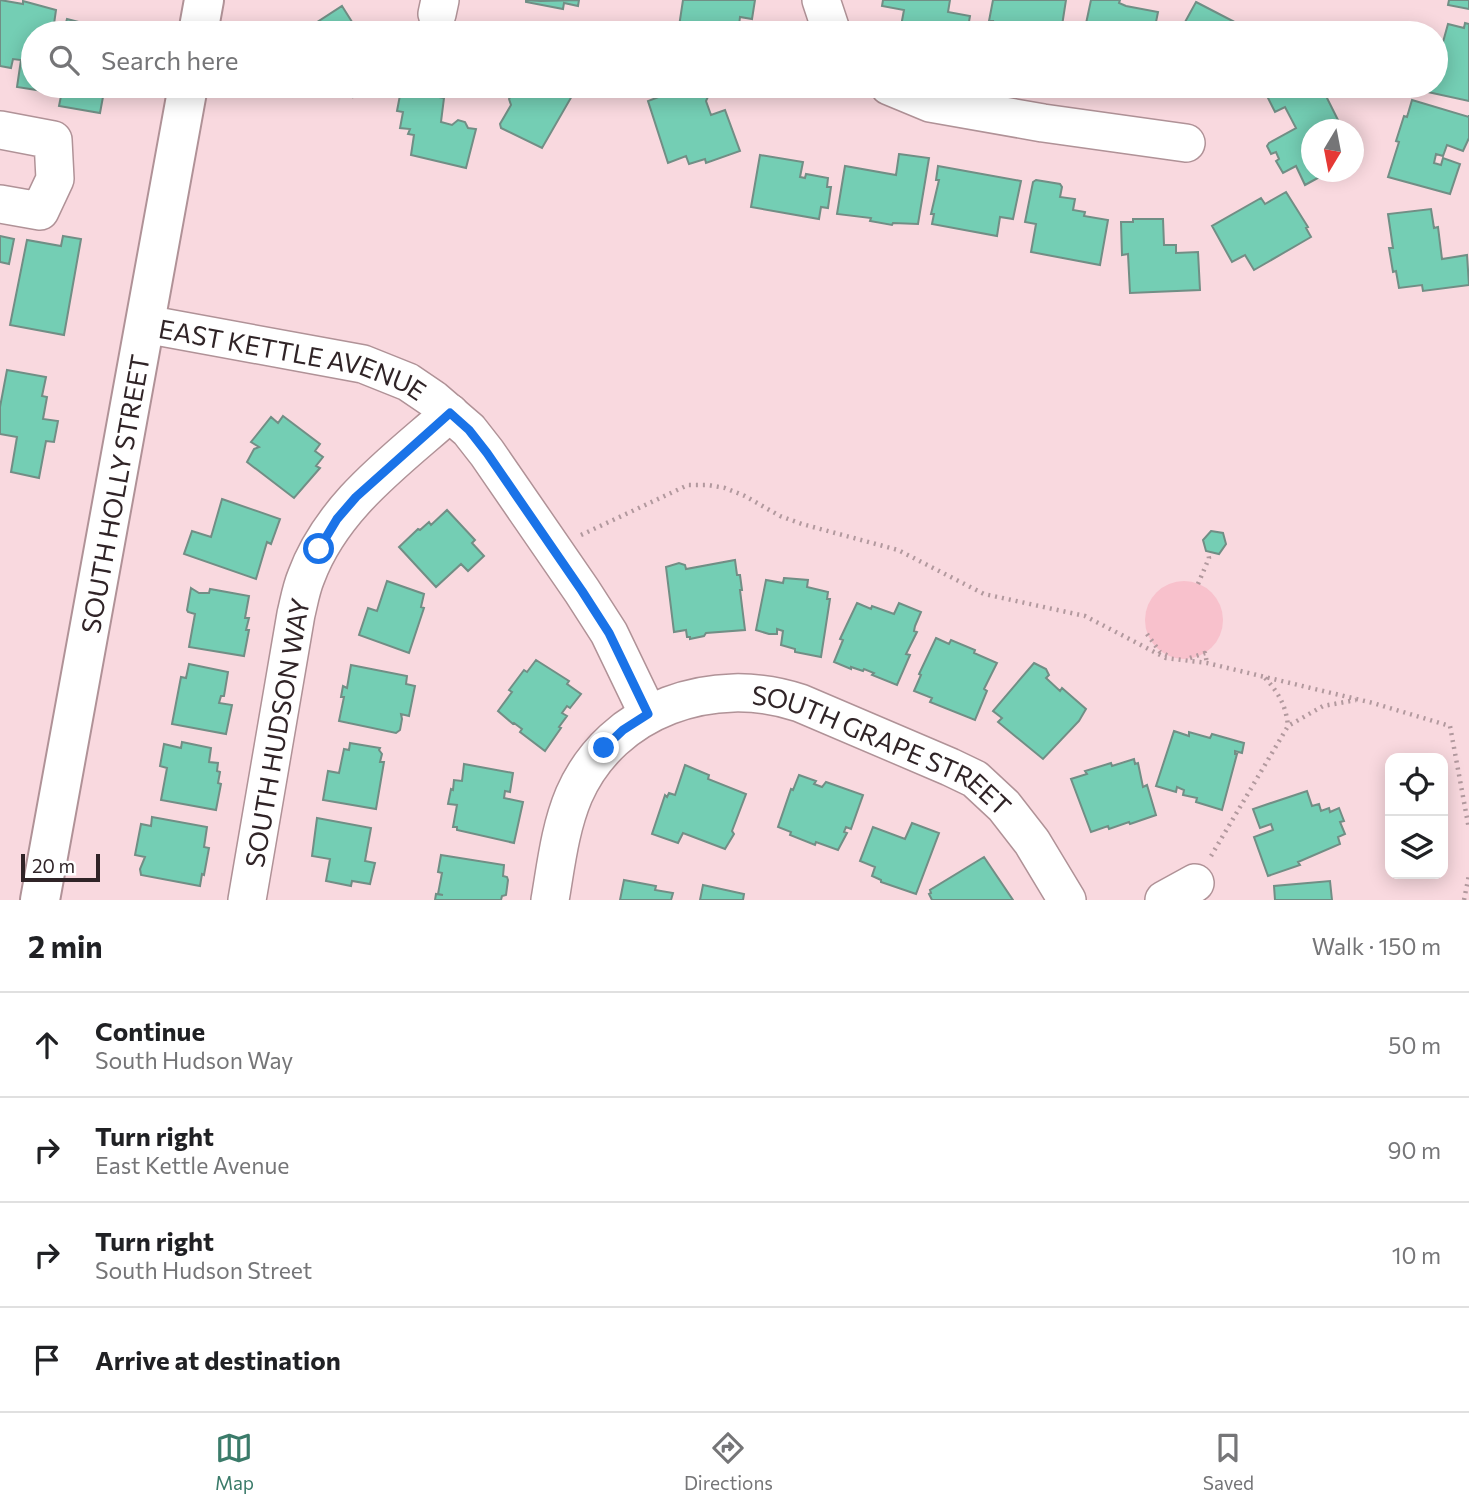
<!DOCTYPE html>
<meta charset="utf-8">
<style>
:root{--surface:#fff;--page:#f6f6f6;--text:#202124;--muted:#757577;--line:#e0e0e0;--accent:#3b7b6a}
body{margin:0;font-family:Commissioner,sans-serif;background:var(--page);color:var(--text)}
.controls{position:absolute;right:21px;bottom:21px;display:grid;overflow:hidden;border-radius:14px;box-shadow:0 4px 18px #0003}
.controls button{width:63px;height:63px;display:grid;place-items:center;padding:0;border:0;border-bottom:2px solid var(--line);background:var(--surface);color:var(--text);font:35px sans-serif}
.compass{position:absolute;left:1301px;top:119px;width:63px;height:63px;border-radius:50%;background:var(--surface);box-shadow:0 4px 18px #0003;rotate:190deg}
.scale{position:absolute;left:21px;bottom:18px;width:79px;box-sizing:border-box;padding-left:7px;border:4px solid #302427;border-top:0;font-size:19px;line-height:24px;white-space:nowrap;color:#302427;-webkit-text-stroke:5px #fff;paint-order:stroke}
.stop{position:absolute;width:21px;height:21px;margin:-16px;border:5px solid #1a73e8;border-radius:50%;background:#fff}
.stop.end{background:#1a73e8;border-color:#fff;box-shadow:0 2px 7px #0008}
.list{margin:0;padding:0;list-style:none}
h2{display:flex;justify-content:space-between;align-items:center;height:91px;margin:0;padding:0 28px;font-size:30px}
h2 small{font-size:23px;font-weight:400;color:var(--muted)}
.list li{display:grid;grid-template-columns:46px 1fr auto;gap:21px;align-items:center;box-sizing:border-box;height:105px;padding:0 28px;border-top:2px solid var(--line)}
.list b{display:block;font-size:26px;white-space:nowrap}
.list p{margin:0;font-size:23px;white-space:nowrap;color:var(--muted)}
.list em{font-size:23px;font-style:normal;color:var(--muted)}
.icon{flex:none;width:38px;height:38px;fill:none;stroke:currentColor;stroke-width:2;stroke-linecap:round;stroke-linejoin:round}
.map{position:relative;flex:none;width:1469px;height:900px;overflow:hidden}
.search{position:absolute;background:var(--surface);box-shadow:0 4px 18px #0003;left:21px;right:21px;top:21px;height:77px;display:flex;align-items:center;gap:18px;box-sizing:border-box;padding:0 24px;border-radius:38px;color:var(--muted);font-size:26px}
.sheet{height:511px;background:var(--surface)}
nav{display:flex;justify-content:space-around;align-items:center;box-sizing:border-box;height:98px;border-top:2px solid var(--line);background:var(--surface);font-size:19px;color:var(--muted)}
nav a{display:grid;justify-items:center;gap:4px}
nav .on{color:var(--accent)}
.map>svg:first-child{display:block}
.green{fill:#f8c1cc}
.building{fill:#74ceb4;stroke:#718e85;stroke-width:2}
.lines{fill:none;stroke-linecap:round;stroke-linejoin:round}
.minor-casing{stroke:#b09297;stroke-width:40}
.major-casing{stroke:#b09297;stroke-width:42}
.path{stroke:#b2999e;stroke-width:4.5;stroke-dasharray:2 5;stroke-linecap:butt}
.minor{stroke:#fff;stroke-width:37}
.major{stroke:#fff;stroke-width:38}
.route{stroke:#1a73e8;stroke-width:9}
.labels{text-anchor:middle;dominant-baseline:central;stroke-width:5;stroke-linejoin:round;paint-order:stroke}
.street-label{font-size:26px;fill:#302427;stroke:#fff}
</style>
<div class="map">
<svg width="1469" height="900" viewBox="0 0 1469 900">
<rect width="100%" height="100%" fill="#f9d9df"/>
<path class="green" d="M1145 620a39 39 0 1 1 78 0a39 39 0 1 1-78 0Z"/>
<path class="building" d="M0,0l23,4v-3l33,9 -3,21 7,2h-27v53h11l-1,5 -26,-4 4,-27 -8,-1 -2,9 -11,-2z
M526,0l15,1 38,-1 -1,6 -14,-3 -1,6 -37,-7z
M683,0h72l-3,19 -12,-2 -2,16h-60z
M883,0h67l-2,12 22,4 -3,17h-40l1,-3 -27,-4 3,-16 -22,-4z
M993,0h73l-5,32 -79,1v-6l10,2 1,-8h-4z
M1091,0h29l-1,3 7,3 32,6 -3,15 3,1 -2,5h-72z
M1449,0h20v9l-21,-4z
M1196,2l58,30 -1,1h-74z
M342,6l17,27h-56l-1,-1z
M67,19l35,9 -1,5h-38z
M1465,23l4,1v77l-46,-10 1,-5h12v-45l7,1 5,-18 16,4z
M63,86h42l-5,27 -41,-7z
M324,86h22l-17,8z
M347,86h24l-18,11z
M507,86h63l6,3 -34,59 -41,-20 -1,-4 11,-19 -2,-6 4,-6 -5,-3z
M675,86h32l5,2 -6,13 5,14 14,-5 15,41 -34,12 -1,-4 -16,5 -3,-8 -18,7 -20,-62 16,-6 -2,-5z
M1267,86h54l22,44h-31v42h12l1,2 -20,11 -9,-19 -13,7 -7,-12 3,-2 -3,-7 -5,2 -4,-8 2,-3 27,-15 -11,-21 -10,5 -12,-24z
M401,90l43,8 -3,24 11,3 6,-5 7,2 3,6 8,1 -10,39 -55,-13 3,-20 -6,-1 2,-5 -10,-1 3,-16 -6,-1z
M1412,100l57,17v-2v23l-6,13 -16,-6 -4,11 -7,-2 -2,9 7,2 2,-7 17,6 -10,30 -62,-17 11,-35 -3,-1 8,-25 3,1z
M899,154l30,4 -11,66 -25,-1 -1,2 -22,-4 1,-3 -34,-4 8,-48 51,9z
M760,155l43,7 -3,15 5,1 1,-4 22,4 -1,9h4l-3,21 -7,-1 -2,12 -68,-12z
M938,166l83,15 -8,38 -13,-2 -3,19 -65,-12 2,-10h-3l8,-34h-3z
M1036,180l24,4 2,3 -2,10 15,2 -2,11 12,2 -1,4 24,4 -8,45 -69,-13 5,-28 -11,-2 8,-40z
M1286,192l22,35 -2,1 5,9 -57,33 -9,-15 -13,7 -20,-36 49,-28 4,6z
M1431,209l3,19 4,-1 4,32 25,-4 2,30 -46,6 -1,-6 -23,3 -3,-17 -3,1 -4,-24h4l-5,-34z
M1133,219h30l1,26h12v8l22,-1 2,38 -70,3 -2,-39 -6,1 -1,-33h12z
M0,236l14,3 -5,25 -9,-2z
M63,236l18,3 -17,96 -54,-10 17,-85 34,6z
M7,370l39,7 -4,19 5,1 -4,22 15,2 -4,21 -8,-1 -7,37 -28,-6 6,-35 -17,-3v-27z
M283,416l37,28 -5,7 8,6 -7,9 4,2 -26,30 -47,-36 7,-13 5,-2 -8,-5 20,-25 7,6z
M222,499l58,20 -9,25 -4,-2 -11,37 -72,-25 8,-23 19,6z
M447,510l28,30 -3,3 12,13 -16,15 -7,-7 -25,23 -37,-40 19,-18 2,1 9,-8 2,3z
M1211,531l12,2 3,11 -7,10 -13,-3 -3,-11z
M735,560l2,15h3l2,15h-2l5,40 -39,3 -2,3 -14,3v-2h-3l-1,-7 -12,2 -8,-65 13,-4 6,2 1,4z
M784,578l24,2 -1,7 21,5 -1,7h3l-9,58 -26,-5v-3l-14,-4 2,-14 -6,-2v5h-8l-13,-4 10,-50 17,3z
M387,581l37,13 -3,13 3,1 -15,45 -50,-18 9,-27 9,3z
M191,588l8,5h10l1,-4 39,7 -4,22h4l-3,12h3l-5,26 -55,-9 6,-33 -7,-2 -1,-2z
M857,603l14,6 1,-3 22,8 5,-11 22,9 -6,14 -1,5 3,1 -11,22 4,1 -13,30 -25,-10 2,-2 -10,-4 -1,2 -12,-4v2l-17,-7 9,-22 -3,-1z
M936,638l13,6 2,-4 24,10 -1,3 23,10 -13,26 3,2 -12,29 -45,-18 2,-4 -18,-7 7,-16 -2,-1z
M536,660l33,21 -2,3 14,10 -11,14 -3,-2 -5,7 5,3 -8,11 2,1 -16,23 -25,-19 2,-3 -8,-6 -1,1 -15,-13 14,-19 -3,-2 15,-20 3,2z
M1034,663l12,6 3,6 -3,3 14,13 2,-3 24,21 -7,12 -36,38 -45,-37 4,-4 -9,-7z
M189,664l39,8 -4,24h-3l-2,7 13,2 -6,29 -54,-10 9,-47 5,1z
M351,665l56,11 -1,8 9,2 -6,30 -8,-2 1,5 -2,11 -4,3 -57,-12 5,-24h-3l2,-11 4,2z
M1174,731l15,5v-4l21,6 2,-4 32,9 -2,10 -7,-2v3h2l-15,56 -26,-8 1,-4 -14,-3 1,-5 -7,-3 -1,5 -20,-6z
M182,742l29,6 -2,14 9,1 -1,8 3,1 -2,11 3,1 -5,26 -55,-10 6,-32 -7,-2 4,-22 17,4z
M350,743l30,5 -1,2 3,4 -2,8h4l-8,47 -53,-9 5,-29 11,2 5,-24 5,1z
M1134,759l1,5 3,-1 5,24 4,-2 9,30 -26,9 -1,-2 -20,7 -1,-3 -17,6 -20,-53 16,-5 -2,-3 26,-8 1,3z
M464,764l49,9 -3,19 -5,-1 -1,7 19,4 -9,41 -57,-13v-3h-4l4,-22 -9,-1 3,-15 2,1 1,-10 8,1z
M685,765l24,10 -1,4 38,15 -14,37 2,3 -9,15 -42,-16 -5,10 -26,-9 13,-39 2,2 2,-4 6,2z
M799,775l17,6 -2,3 8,3 4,-5 37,13 -12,34 -5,-2 -2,5 3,1 -9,17 -22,-8 -1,3 -25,-10 1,-3 -13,-5 13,-38 2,1z
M1307,791l5,15 7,-2 2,7 8,-3 1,4 9,-4 5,13 -4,1 5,12 -7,3 2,7 -42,18 2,3 -32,11 -14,-39 19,-7 -2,-6 -11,4 -7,-19z
M152,817l55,10 -3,20 5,1 -5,27 -2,-1 -2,12 -59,-11 -1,-6 5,-12 -10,-2 6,-31 10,2z
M317,818l54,10 -6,33 10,2 -5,21 -18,-3 -1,5 -25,-5 4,-22 -18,-3z
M912,823l27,10 -23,61 -35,-12v-2l-9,-4 3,-9 -15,-6 13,-34 32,12z
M441,855l63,10 -1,11 4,1 1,3 -2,15 -4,1 -1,4h-66l1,-6 7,1 -5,-1 4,-21 -4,-1z
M984,857l29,43h-81l-3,-6 2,-1 -1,-3z
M624,880l32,6 -1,4 18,3 -2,7h-51z
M1330,881l2,19h-57l-1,-14z
M703,885l41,9 -1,6h-43z"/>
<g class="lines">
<defs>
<g id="minor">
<path d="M821,0l11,33"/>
<path d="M437,14l3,-14"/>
<path d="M889,86l41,17 113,20 143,20"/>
<path d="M0,130l53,10 2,39 -15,32 -40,-7"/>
<path id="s1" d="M145,324l218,40 45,18 25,17 36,31 18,23 95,138 27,42 39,81"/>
<path id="s2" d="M247,900l49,-286c3,-12 5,-25 10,-37 26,-71 90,-116 144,-164"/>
<path id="s3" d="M550,900c6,-35 10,-72 24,-105 38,-87 140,-121 226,-92l150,64 25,12 29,27 28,36 35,58"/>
<path d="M1164,900l31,-17"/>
</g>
<g id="major">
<path d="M198,33l6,-33"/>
<path id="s4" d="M40,900l148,-814"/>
</g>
</defs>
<use href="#minor" class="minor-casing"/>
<use href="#major" class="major-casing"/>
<path class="path" d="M581,535l107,-50h20l17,3 20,8 35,20 22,8 96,26 86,44 101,22 81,42 41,5 166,40 77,23 19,103
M1198,584l11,-26 -1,-6
M1147,634l13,18 11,5
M1190,658l15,-5 2,10
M1265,678c14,15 21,28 23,48
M1211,856l77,-130 35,-20 33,-6
M1464,900l5,-25"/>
<use href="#minor" class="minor"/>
<use href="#major" class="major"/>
</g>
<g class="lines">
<path class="route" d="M319,549l18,-30 19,-22 94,-84 19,17 18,23 95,138 27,42 39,81 -25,16 -19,18"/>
</g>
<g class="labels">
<g class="street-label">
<text stroke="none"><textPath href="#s1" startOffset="152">EAST KETTLE AVENUE</textPath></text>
<text stroke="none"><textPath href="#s4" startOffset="413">SOUTH HOLLY STREET</textPath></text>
<text stroke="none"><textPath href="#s2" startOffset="170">SOUTH HUDSON WAY</textPath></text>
<text stroke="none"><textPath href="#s3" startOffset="469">SOUTH GRAPE STREET</textPath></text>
</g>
</g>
</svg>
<div class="controls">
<button><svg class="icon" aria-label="locate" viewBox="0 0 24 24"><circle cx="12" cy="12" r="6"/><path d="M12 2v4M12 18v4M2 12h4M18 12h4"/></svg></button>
<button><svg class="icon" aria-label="layers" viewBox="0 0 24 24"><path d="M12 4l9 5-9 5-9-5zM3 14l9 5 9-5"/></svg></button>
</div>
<svg class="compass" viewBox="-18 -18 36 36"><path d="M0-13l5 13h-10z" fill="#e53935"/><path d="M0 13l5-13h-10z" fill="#757577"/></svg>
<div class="scale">20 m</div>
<div class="stop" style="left:319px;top:549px"></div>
<div class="stop end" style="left:604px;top:748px"></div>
<div class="search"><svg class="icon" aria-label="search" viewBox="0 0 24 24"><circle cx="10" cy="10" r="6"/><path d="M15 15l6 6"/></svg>Search here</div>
</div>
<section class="sheet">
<h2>2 min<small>Walk · 150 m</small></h2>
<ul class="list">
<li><svg class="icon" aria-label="ahead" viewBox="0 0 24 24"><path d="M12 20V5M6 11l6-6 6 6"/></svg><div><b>Continue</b><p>South Hudson Way</p></div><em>50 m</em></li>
<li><svg class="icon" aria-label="right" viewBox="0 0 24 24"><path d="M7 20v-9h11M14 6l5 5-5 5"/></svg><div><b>Turn right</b><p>East Kettle Avenue</p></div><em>90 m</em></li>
<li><svg class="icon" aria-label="right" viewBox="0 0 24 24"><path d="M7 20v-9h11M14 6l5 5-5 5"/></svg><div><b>Turn right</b><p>South Hudson Street</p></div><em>10 m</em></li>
<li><svg class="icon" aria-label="arrive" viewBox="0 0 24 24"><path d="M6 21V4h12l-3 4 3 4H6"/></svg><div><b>Arrive at destination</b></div></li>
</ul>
</section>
<nav>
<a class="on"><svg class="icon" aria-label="map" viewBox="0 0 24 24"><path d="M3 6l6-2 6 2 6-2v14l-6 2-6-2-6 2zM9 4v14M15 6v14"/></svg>Map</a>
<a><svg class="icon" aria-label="directions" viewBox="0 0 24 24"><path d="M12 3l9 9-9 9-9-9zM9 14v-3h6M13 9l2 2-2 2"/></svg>Directions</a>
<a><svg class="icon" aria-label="saved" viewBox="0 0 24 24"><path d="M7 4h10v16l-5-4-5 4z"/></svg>Saved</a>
</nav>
